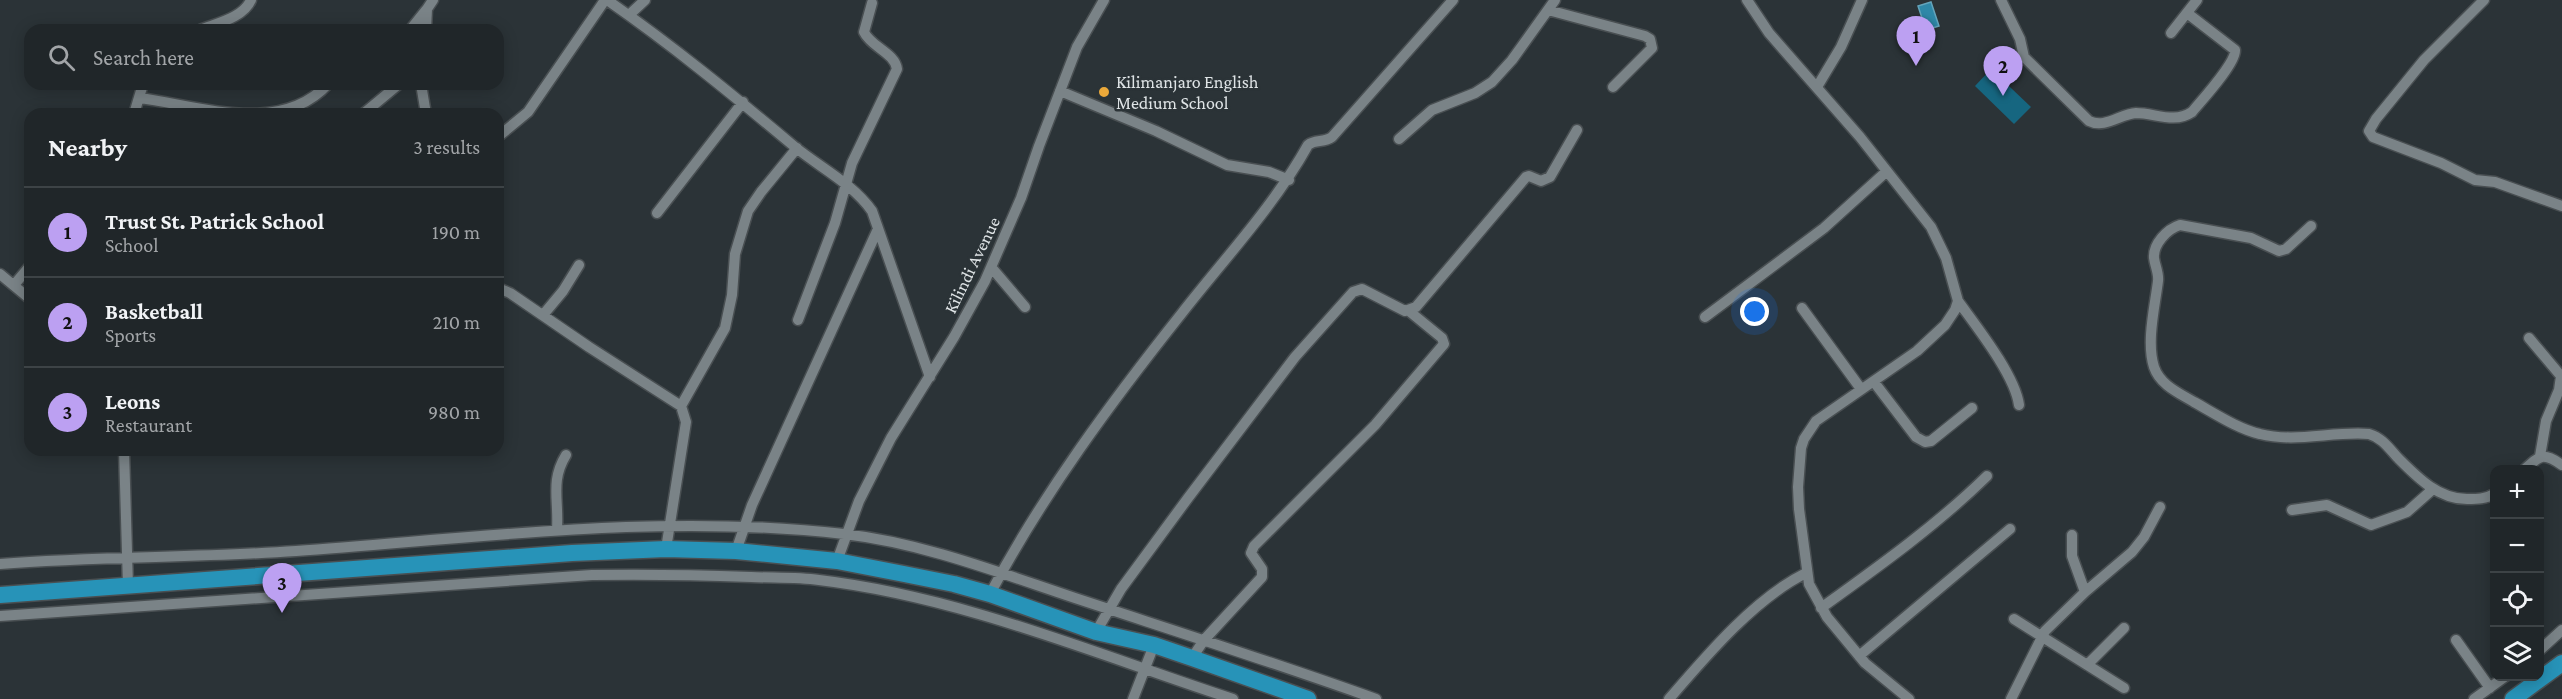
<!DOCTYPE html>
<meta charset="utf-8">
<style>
:root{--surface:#202629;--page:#2d3235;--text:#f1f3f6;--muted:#a2a5a8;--line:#3d4346;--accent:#bca0f2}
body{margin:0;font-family:"Crimson Pro",serif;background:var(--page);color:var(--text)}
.controls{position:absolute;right:18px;bottom:18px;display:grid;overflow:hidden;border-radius:12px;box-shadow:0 3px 15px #0003}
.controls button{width:54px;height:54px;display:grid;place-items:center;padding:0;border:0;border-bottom:2px solid var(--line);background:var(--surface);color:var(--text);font:30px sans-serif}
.you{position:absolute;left:1755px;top:312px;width:21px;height:21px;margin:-15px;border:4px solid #fff;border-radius:50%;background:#1a73e8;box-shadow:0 0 0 9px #1a73e833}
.badge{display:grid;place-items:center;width:39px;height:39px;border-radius:50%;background:var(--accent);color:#111;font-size:20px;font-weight:700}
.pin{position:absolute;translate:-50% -50px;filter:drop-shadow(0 2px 3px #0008)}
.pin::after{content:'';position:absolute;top:32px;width:21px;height:18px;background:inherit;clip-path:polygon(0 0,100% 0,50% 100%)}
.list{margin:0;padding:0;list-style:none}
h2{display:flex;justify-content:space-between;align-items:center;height:78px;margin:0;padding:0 24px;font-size:26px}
h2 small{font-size:20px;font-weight:400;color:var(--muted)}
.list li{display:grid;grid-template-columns:39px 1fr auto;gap:18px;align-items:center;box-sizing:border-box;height:90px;padding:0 24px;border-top:2px solid var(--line)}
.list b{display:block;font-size:22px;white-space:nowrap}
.list p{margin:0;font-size:20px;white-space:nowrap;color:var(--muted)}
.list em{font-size:20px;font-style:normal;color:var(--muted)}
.icon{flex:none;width:33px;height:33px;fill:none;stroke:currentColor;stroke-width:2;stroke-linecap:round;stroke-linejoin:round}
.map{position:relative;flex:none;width:2562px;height:699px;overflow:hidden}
.search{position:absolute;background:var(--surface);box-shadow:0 3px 15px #0003;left:24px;top:24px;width:480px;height:66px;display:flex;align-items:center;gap:15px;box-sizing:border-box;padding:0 21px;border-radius:18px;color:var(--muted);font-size:22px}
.panel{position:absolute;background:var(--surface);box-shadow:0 3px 15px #0003;left:24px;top:108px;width:480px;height:348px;border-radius:18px}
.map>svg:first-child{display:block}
.green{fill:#166680}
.water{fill:#2f88a8;stroke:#64a4bb;stroke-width:1.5}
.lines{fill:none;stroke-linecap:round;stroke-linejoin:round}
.minor-casing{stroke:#494f52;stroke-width:13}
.highway-casing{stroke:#494f52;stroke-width:19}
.minor{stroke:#7a8387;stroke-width:10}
.highway{stroke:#2793b8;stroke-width:16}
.poi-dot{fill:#eba93a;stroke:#2b3337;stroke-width:2}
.labels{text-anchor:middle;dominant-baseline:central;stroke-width:5;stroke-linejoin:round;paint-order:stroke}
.poi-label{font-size:18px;fill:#dfe4e6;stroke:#2b3337;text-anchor:start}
.street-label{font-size:18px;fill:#dfe4e6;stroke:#2b3337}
</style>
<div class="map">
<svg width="2562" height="699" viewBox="0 0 2562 699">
<rect width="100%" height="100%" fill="#2b3337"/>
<path class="green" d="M1991,69l40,38 -17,17 -39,-38z"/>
<path class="water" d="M1931,2l8,24 -13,4 -8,-24z"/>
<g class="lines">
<defs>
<path id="minor" d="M607,0c65,45 127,96 188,147 26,21 58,37 77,64l58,166
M1747,0l22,33 91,104 71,90 15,31 12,43 -3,9 -10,15 -28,26 -101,70 -12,18 -3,9 -3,39 1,22 10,75 18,33 38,46 44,36
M2001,0l19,39 4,18 65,64c16,8 31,-7 47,-8 19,0 38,11 56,-1 10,-12 44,-49 43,-62l-48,-37
M2484,0l-60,60 -48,59 -7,12 4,6 68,26 34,17 20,2 67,24
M1548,10l97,26 5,3 2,9 -39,39
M629,15l16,-15
M200,30c17,-7 43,-12 51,-30
M410,30l16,-20
M426,30l1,-21 6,-9
M2171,33l26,-33
M421,84l5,30
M1817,87l24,-40 21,-47
M1060,91l96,40 71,34 42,7 20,8
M140,98c60,8 140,38 188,-14
M134,114l9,-30
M363,114l36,-30
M499,136l29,-24 77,-112
M1399,139l33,-29 43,-17 17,-11 20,-22 43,-60
M657,213l86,-111
M2311,226l-25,23 -7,2 -28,-13 -71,-13c-13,4 -27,19 -26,33 1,8 5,15 4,23 -3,25 -12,61 -4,86 6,18 25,26 40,35 20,11 44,27 66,32 35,9 73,-3 109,0 13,4 19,13 28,23 20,20 41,42 70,42 10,0 19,0 27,-5
M991,267l34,40
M0,274l30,25
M14,285l16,-19
M498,288l12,5 79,54 92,59 5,16 -20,127
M1958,301c18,25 57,74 61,104
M1802,308l59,81
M543,315l20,-24 16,-26
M1705,317l119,-89 63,-57
M798,320l37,-97 17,-60 45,-94c-2,-16 -26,-22 -33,-37l8,-29
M2529,338l32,38 -2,14 -13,31 -6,35
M1874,382l42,55 9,5 6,-1 41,-33
M681,406l44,-78 7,-33 3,-41 13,-43 13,-19 36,-44
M124,450l4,136
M2524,470c16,-15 19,-18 38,-5
M2292,510l35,-5 44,20 36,-13 26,-23
M557,529c2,-29 -7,-48 9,-74
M2072,535v21l13,36
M736,551l16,-46 125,-274
M837,561l22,-60 32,-63 63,-101 31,-56 36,-83 18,-52 38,-99 27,-47
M0,564c98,-8 197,-6 296,-13 182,-13 365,-38 548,-17 79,9 156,39 231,64 100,33 201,65 301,101
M990,594c53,-100 122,-193 192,-281 43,-55 92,-107 126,-168 7,-6 16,-2 24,-8l121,-137
M1821,608c57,-41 116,-83 166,-132
M0,616l592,-41c54,-1 106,0 159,2 23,1 46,0 68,3 143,17 279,75 414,119
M2014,619l110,69
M1096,632l25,-43 67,-91 107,-141 58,-65 9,-3 43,22 11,-4 110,-130 3,-1 12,5 9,-4 27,-47
M2456,640l34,48
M2540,650l22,-20
M1859,656l151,-127
M1192,658l12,-18 58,-63v-8l-11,-16 3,-7 121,-121 69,-81 -2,-6 -33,-27
M2087,665l37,-37
M1133,699l21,-54
M1669,699c37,-43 86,-101 137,-126
M2011,699l34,-68 40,-39 47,-40 12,-15 16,-30
M2474,699l32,-23"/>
<path id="highway" d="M0,595l572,-42 94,-4 70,2 101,10 67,13 50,10 36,10 106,38 58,13 38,13 116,41
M2513,699l49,-36"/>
</defs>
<use href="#minor" class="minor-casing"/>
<use href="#highway" class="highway-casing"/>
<use href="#minor" class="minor"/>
<use href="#highway" class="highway"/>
</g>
<circle class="poi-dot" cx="1104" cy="92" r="6"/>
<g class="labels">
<g class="poi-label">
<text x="1116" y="82">Kilimanjaro English<tspan x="1116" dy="21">Medium School</tspan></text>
</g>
<g class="street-label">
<text transform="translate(972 265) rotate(-64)">Kilindi Avenue</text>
</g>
</g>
</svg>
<div class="controls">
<button>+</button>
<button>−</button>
<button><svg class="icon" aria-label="locate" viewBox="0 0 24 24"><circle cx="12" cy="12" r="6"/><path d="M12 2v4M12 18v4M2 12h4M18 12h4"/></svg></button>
<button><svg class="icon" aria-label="layers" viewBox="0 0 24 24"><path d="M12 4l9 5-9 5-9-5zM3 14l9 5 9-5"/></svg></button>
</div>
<div class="you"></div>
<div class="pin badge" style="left:1916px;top:66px">1</div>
<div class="pin badge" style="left:2003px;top:96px">2</div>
<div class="pin badge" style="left:282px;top:613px">3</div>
<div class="search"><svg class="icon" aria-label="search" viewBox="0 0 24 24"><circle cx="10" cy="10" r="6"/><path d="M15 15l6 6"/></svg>Search here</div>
<section class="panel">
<h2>Nearby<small>3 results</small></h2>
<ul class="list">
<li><span class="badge">1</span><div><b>Trust St. Patrick School</b><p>School</p></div><em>190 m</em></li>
<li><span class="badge">2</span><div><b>Basketball</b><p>Sports</p></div><em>210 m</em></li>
<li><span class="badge">3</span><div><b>Leons</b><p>Restaurant</p></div><em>980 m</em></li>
</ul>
</section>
</div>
